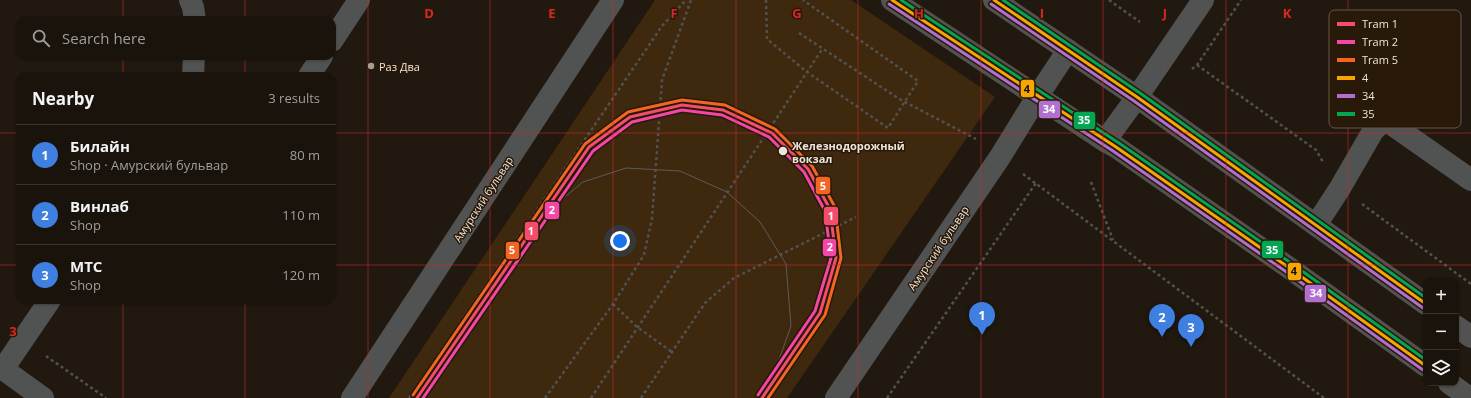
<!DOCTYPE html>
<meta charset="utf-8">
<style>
:root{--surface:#19130c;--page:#221c15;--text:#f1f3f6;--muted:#9f9e9d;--line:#37322d;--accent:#a79d93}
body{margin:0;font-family:"Open Sans",sans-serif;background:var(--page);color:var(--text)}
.controls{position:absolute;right:12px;bottom:12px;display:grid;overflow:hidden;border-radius:8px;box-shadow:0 1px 3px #0004}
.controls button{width:36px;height:36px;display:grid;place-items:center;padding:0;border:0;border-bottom:1px solid var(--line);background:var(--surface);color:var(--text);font:20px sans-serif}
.you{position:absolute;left:620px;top:241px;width:14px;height:14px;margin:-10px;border:3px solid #fff;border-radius:50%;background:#1a73e8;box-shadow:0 0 0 6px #1a73e833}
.badge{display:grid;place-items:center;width:26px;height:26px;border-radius:50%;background:var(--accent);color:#fff;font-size:13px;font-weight:700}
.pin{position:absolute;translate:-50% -33px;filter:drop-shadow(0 1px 2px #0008)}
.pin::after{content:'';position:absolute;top:21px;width:14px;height:12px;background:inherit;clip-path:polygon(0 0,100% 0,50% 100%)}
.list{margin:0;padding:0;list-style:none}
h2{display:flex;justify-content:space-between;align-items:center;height:52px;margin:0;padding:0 16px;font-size:17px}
h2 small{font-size:13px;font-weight:400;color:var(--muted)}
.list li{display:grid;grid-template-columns:26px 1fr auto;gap:12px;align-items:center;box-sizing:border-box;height:60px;padding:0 16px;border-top:1px solid var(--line)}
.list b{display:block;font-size:15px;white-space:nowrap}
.list p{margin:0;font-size:13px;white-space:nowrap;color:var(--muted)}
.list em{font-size:13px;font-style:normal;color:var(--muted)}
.icon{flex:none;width:22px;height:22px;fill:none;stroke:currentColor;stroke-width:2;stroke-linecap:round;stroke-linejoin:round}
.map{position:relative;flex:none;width:1471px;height:398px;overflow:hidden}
.search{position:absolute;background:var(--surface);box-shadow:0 1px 3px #0004;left:16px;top:16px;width:320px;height:44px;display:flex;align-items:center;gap:10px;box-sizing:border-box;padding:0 14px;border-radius:12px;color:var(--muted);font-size:15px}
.panel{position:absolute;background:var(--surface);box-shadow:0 1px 3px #0004;left:16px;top:72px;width:320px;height:232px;border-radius:12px}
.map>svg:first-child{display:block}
.green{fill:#3e290f}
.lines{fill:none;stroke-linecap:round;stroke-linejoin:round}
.path{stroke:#51514f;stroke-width:2.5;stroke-dasharray:3 3;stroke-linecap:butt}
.minor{stroke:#515352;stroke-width:22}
.major{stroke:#525351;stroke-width:22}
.tram{stroke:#5d5b59;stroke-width:1}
.bus-1-casing{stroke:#281909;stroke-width:6}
.bus-2-casing{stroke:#281909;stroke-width:6}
.bus-3-casing{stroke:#281909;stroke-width:6}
.bus-1{stroke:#f7a600;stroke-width:3}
.bus-2{stroke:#b36fd0;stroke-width:3}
.bus-3{stroke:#00a651;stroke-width:3}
.tram-1-casing{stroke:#281909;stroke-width:6}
.tram-2-casing{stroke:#281909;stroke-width:6}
.tram-3-casing{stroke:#281909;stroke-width:6}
.tram-1{stroke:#f44d6c;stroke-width:3}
.tram-2{stroke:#f346a5;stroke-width:3}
.tram-3{stroke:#f26522;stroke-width:3}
.grid{fill:none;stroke:#d62828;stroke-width:1;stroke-opacity:0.55}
.poi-dot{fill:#a79d93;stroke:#281909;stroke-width:1.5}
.stop-dot{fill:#efe4da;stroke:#281909;stroke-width:1.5}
.labels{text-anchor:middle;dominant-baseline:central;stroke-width:3;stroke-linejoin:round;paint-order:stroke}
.poi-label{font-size:11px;fill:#efe4da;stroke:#281909;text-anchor:start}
.stop-label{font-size:11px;font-weight:bold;fill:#efe4da;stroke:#281909;text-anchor:start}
.street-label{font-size:11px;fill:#efe4da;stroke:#281909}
.key{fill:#281909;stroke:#645648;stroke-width:1}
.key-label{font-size:11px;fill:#efe4da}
.grid-label{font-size:13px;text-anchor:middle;font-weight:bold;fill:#d62828;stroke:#281909;stroke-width:3;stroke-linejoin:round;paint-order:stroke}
.line-badge{stroke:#281909;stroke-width:1.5}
.badge-label{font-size:11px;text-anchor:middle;font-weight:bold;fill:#fff}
.pale-badge-label{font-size:11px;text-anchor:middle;font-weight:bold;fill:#111}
</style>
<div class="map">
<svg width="1471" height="398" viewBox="0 0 1471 398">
<rect width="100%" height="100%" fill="#211910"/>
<path class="green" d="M655,0h196l144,97 -208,301h-398z"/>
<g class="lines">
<path class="path" d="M766,0l1,39 40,33 81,56 30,-47 -115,-81
M1109,0l31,22
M799,33l102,67 75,39
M1197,65l119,85 7,12
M1192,69l5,-4 44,-65
M1023,174l301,224
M1091,182l22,58
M1362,204l109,80
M613,304l24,23 35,25
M46,356l60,42
M409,398l253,-372 24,-26
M545,398l68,-94 31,-49 8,-36 10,-139 29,-80
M591,398l232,-350
M641,398l64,-95 29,-25 122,-61
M887,398l149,-215"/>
<path class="minor" d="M190,0l3,7 2,13
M332,41l27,-41
M193,76l1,-20
M309,76l13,-20
M1105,141l32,-44 66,-97
M1316,225l24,-37 33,-57 9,-9h5l7,4 77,54
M0,367l43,31
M3,369l47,-69
M352,398l261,-398
M836,398l164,-241 37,-60 31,-47"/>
<path class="major" d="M892,0l213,141 11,6 172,120 138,99
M994,0l143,97 289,207
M1456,326l15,11
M1449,383l21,15"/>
<path class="tram" d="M544,214l39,-32 43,-14 54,3 47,21 33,30 26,42 5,62 -21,59"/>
<defs>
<path id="bus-1" d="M892,0l224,147 172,120 138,99
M994,0l143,97 289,207"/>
<path id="bus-2" d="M889,4l224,147 172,120 138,99
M991,4l143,97 289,207"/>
<path id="bus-3" d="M901,0l218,143 172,120 135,97
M1003,0l137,93 286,205"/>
</defs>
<use href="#bus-1" class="bus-1-casing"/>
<use href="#bus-2" class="bus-2-casing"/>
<use href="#bus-3" class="bus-3-casing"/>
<use href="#bus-1" class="bus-1"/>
<use href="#bus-2" class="bus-2"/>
<use href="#bus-3" class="bus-3"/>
<defs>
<path id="tram-1" d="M417,398l172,-251 41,-30 52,-12 41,5 49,23 36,36 22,40 6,49 -16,55 -58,85"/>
<path id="tram-2" d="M423,398l170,-247 39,-29 50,-12 40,5 47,22 35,35 21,39 6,47 -16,53 -57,84"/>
<path id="tram-3" d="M413,395l172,-251 43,-32 54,-12 43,5 50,24 37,37 23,41 6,51 -16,57 -57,83"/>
</defs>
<use href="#tram-1" class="tram-1-casing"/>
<use href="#tram-2" class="tram-2-casing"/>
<use href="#tram-3" class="tram-3-casing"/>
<use href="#tram-1" class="tram-1"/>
<use href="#tram-2" class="tram-2"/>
<use href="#tram-3" class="tram-3"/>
</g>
<path class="grid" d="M123,0v20M245,0v20M368,0v398M490,0v398M613,0v398M736,0v398M858,0v398M981,0v398M1103,0v398M1226,0v398M1348,0v398M123,56v20M245,56v20M0,133h20M332,133h1139M0,265h20M332,265h1139M123,300v98M245,300v98"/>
<circle class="poi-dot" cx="371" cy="66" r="4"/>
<circle class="stop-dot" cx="783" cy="151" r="5"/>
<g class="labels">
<g class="poi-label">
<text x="379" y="66">Раз Два</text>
</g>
<g class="stop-label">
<text x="792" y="145">Железнодорожный<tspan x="792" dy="13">вокзал</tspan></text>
</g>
<g class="street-label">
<text transform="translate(483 199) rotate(-57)">Амурский бульвар</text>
<text transform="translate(938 248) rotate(-56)">Амурский бульвар</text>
</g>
</g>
<rect x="1329" y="10" width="132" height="118" rx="6" class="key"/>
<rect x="1337" y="22" width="18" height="4" fill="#f44d6c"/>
<rect x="1337" y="40" width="18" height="4" fill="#f346a5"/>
<rect x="1337" y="58" width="18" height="4" fill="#f26522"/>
<rect x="1337" y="76" width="18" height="4" fill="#f7a600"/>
<rect x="1337" y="94" width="18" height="4" fill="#b36fd0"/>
<rect x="1337" y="112" width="18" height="4" fill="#00a651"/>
<g class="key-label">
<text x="1362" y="28">Tram 1</text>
<text x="1362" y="46">Tram 2</text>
<text x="1362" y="64">Tram 5</text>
<text x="1362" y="82">4</text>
<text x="1362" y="100">34</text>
<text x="1362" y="118">35</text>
</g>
<g class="grid-label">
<text x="429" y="18">D</text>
<text x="552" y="18">E</text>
<text x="674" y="18">F</text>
<text x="797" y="18">G</text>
<text x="919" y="18">H</text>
<text x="1042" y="18">I</text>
<text x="1165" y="18">J</text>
<text x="1287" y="18">K</text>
<text x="13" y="336">3</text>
</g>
<g class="line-badge">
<rect x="1020" y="79" width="15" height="19" rx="4" fill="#f7a600"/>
<rect x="1038" y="100" width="23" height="19" rx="4" fill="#b36fd0"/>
<rect x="1073" y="111" width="23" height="19" rx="4" fill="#00a651"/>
<rect x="815" y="176" width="16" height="19" rx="4" fill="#f26522"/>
<rect x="544" y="201" width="16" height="19" rx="4" fill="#f346a5"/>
<rect x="823" y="206" width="16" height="20" rx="4" fill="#f44d6c"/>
<rect x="524" y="221" width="15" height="20" rx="4" fill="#f44d6c"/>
<rect x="822" y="238" width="15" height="19" rx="4" fill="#f346a5"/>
<rect x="1261" y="240" width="23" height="19" rx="4" fill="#00a651"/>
<rect x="505" y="241" width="15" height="19" rx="4" fill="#f26522"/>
<rect x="1287" y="262" width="15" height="19" rx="4" fill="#f7a600"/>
<rect x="1304" y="284" width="23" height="19" rx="4" fill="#b36fd0"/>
</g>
<g class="badge-label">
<text x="1049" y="113">34</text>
<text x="1084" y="124">35</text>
<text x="823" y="190">5</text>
<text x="552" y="214">2</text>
<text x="831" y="220">1</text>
<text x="531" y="235">1</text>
<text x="830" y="251">2</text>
<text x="1272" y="254">35</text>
<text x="512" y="254">5</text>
<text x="1316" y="297">34</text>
</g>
<g class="pale-badge-label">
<text x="1027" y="93">4</text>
<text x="1294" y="275">4</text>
</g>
</svg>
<div class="controls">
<button>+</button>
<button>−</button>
<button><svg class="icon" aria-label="layers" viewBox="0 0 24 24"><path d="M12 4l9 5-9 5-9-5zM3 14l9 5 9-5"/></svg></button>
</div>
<div class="you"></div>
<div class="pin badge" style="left:982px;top:335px;background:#3f7fe0">1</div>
<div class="pin badge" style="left:1162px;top:337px;background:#3f7fe0">2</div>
<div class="pin badge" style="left:1191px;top:347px;background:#3f7fe0">3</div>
<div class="search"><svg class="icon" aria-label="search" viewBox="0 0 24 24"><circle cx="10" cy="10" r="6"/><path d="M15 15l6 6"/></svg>Search here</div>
<section class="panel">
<h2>Nearby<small>3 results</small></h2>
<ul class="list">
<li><span class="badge" style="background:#3f7fe0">1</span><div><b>Билайн</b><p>Shop · Амурский бульвар</p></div><em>80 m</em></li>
<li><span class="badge" style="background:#3f7fe0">2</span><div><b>Винлаб</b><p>Shop</p></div><em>110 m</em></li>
<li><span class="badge" style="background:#3f7fe0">3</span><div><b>МТС</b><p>Shop</p></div><em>120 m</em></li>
</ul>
</section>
</div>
